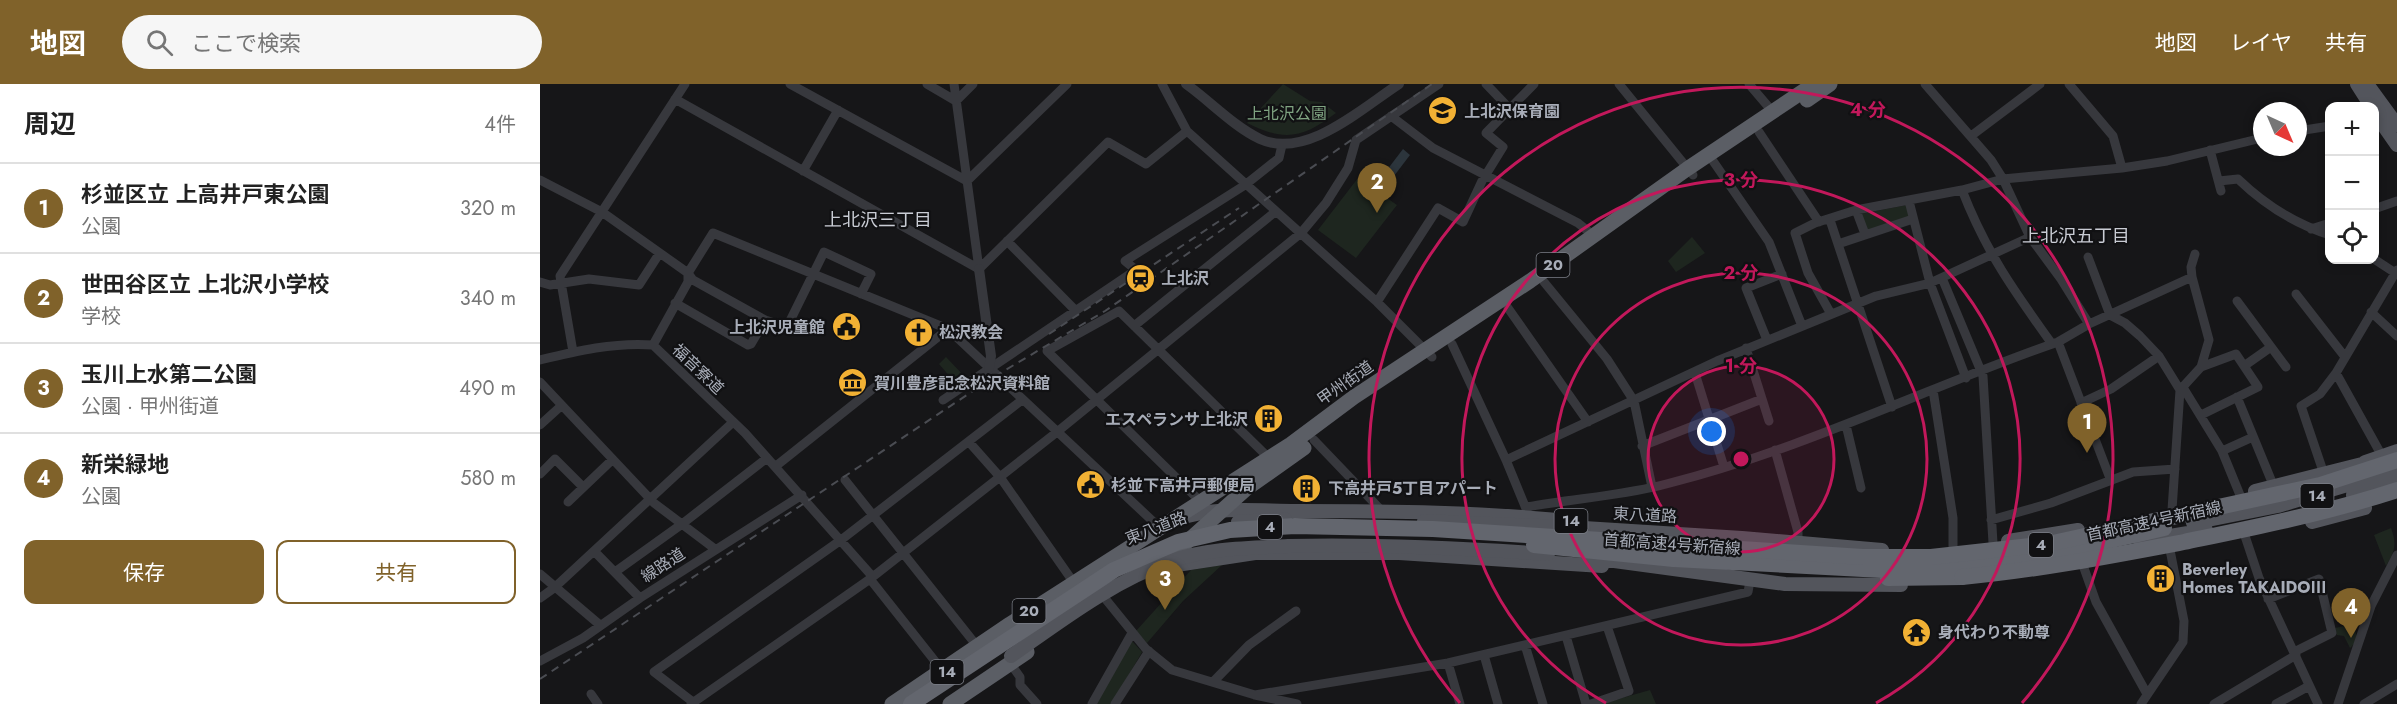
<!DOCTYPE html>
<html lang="ja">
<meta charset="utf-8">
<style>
:root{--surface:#fff;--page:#f6f6f6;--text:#222;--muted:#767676;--line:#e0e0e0;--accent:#80622a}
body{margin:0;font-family:Jost,"Noto Sans JP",sans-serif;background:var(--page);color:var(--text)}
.controls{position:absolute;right:18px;top:18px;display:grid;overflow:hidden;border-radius:12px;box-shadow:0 3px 9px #0003}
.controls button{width:54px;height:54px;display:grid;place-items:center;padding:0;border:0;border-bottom:2px solid var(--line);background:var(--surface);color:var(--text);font:30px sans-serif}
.compass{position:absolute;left:1713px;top:18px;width:54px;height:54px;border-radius:50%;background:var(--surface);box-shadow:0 3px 9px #0003;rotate:136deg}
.you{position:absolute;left:1172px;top:348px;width:21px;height:21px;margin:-15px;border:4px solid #fff;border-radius:50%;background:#1a73e8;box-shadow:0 0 0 9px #1a73e833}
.badge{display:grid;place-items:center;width:39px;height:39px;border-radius:50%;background:var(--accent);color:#fff;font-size:20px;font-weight:700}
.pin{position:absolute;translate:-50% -50px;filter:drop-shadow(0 2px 3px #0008)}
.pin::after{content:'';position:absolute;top:32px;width:21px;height:18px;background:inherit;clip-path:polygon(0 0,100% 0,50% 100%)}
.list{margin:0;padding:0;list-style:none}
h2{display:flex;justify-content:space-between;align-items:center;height:78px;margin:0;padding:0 24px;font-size:26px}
h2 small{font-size:20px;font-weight:400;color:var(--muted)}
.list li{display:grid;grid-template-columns:39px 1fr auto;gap:18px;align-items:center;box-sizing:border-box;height:90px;padding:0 24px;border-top:2px solid var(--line)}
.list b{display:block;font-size:22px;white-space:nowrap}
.list p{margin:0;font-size:20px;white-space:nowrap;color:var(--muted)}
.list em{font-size:20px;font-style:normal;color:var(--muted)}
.actions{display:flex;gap:12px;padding:18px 24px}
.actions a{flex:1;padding:14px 0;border:2px solid var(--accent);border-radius:12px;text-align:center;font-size:21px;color:var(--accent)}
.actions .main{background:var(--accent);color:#fff}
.icon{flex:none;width:33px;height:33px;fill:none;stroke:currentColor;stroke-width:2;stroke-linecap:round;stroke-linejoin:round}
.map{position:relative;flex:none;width:1857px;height:620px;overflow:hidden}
header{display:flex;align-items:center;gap:36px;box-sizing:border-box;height:84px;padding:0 30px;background:var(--accent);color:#fff}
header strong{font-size:28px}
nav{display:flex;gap:33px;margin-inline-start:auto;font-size:21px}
.search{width:420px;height:54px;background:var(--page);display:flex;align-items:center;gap:15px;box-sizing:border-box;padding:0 21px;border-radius:33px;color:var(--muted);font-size:22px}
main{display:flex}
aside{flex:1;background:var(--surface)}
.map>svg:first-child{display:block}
.green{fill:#1e261f}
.water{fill:#2c353c}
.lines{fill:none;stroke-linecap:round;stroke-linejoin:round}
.minor{stroke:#37383d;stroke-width:9}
.tertiary{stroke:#37383d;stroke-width:10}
.primary{stroke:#53555c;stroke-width:14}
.trunk{stroke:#5b5e65;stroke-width:15}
.motorway{stroke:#63666e;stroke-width:16}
.rail{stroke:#4a4c52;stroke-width:2;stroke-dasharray:8 6;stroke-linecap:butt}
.primary-bridge{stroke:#53555c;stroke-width:14}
.motorway-bridge{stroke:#63666e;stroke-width:16}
.ring{fill:none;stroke:#c2185b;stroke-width:3}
.labels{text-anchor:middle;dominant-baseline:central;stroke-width:4.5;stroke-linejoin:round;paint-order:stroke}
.shield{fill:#111113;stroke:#7b7e86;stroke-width:1.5}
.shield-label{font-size:15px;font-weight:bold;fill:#a8adb8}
.poi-label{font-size:16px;font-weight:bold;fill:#a8adb8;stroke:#111113;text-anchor:start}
.park-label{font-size:16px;fill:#7fa381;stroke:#111113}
.street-label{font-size:16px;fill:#a8adb8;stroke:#111113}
.neighbourhood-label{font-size:18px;fill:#c9ccd4;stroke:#111113}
.centre{fill:#c2185b;stroke:#111113;stroke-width:3}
.ring-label{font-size:18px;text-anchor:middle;font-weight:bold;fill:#c2185b;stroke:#111113;stroke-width:4.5;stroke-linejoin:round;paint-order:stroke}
</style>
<header>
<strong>地図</strong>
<div class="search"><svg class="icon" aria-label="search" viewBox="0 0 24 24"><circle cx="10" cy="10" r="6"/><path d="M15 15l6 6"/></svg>ここで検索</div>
<nav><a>地図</a><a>レイヤ</a><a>共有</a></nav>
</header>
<main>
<aside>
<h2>周辺<small>4件</small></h2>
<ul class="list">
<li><span class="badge">1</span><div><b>杉並区立 上高井戸東公園</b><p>公園</p></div><em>320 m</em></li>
<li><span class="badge">2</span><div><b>世田谷区立 上北沢小学校</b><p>学校</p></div><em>340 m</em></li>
<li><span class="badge">3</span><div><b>玉川上水第二公園</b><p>公園 · 甲州街道</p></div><em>490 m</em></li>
<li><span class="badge">4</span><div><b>新栄緑地</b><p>公園</p></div><em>580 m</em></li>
</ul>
<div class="actions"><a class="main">保存</a><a>共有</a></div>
</aside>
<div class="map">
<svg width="1857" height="620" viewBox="0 0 1857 620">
<rect width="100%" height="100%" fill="#161618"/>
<path class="green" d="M743,0l27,17 12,1 14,11c-33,25 -51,29 -89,10z
M818,94l39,27 -41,53 -38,-28z
M1367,121l3,12 -41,13 -4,-2 -5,-14z
M1152,153l13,16 -29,19 -8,-11z
M406,273l21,22 -9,7 -19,-22z
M1851,444c6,16 4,23 -5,38l-12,-31z
M682,481l-39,36 -36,42 -11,-12 55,-61z
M1813,540l5,16 -8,8 -6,-12 -7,-1 -2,-7z
M592,557l10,11 -30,52h-17z
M1110,606l6,14h-55z"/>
<path class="water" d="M863,65l7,6 -16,21 -7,-6z"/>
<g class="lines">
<path class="minor" d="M250,0l177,97 100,-97
M387,0l29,17 17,-17
M414,0l25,185
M622,0l25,47 190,171 55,55
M946,0l24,25
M1079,0l74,91
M1209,0l23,27
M1385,0l66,76 12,19 27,58 31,42 28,45
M1529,0l44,52 9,32
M135,15l304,170
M851,32l42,32 145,75 16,13
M1758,47l32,-5
M1219,48l60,90
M1431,52l69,-52
M1670,66l11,41
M1173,77l56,81 33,84
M263,87l35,-61
M0,96l62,32 86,61 5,7 72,40 22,7 37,-75 47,22 -10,20
M1679,97l19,-2c27,26 57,45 92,56
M1422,106c24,62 52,101 90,154
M1369,117l21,82 36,95
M1834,125l23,-8
M1316,126l9,24
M1290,136l62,187
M1771,145l19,-6
M467,157l69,70
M1298,160l75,-25
M1548,173l22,58 15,8 15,13 19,20 21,34 -8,120
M1834,175l23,15
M439,185l129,-127 38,22 41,-33
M1402,194l41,98 10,167
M0,198l10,3 39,-6 50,6 20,-31
M1004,198l63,77 27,42 18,86
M1756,210l49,63
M1697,217l49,66
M837,218l61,-94 25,14 19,-41 21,-34 -17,-14 48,-49
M135,219l73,42 3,-1 14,-24
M968,224l80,114
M1831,228l26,24
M1291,230l-23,-41 -13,-40 20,-10 41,-13 106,-20 41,-11 119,-11 45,-7 95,-23
M594,242l141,-114
M1227,256l-21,-52 36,-14
M1518,258l53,139
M912,260l54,116 21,51
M113,261l35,-63v-9l25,-40 235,96 212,199
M1206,264l23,73
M33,268l-13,-76 125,-192
M0,276c36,-9 75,-18 113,-15l92,88 127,143
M1704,282l27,-19
M1661,283l35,-13 22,33 -57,28
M1155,289l29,94
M0,298l114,121 61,46
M1644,305l38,62 18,44
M1393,306l20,128v31
M1640,306l21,-23 8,-27 -17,-63 -1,-10 4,-13
M1697,313l37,90
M403,316l193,-130 -11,-9 120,-76 34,-27 3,-13
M1541,319l30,-14 48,-33
M0,341l21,-19
M1306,341l15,63
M774,356l68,71
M429,358l31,35 74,106
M1102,362l120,-47
M1235,366l23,82v11
M1682,367l31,-14
M1842,372l-46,-83 61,-103
M966,376l211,-99 159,-65 54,-13 100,-46
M236,382l172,-137
M0,390l15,-15 28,28
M1784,390l-23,-68 19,-12 16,-21
M305,396l132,166
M28,418l44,-42
M661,418l-154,-151 72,-40 151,148
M987,423c48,-9 96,-11 143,-24 134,-34 258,-96 388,-141l31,-18 103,-47
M1451,436l60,-17 82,-31 42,-3
M1705,452l14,42 59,126
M54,467l46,47
M1544,484l12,34 51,92
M75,488l67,-48 85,-66
M0,490l60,51
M330,495l72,91
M559,507l47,58 26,21 83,25 42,9
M0,514l14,-10 178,-165
M1728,515l51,-20 13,54 -38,19
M1026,552l20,68
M985,561l18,59
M944,571l14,49
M0,577l43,-23 57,-40 162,-103
M470,579l10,14v8l17,19
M908,579l12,41
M673,598l36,-37 47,-34
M51,610l7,10
M715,611l193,-32 300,-71 2,-11
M153,618l-39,-30 187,-132 181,-140
M151,620l179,-125 187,-147 244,-199 25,-30 22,-35 8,-28 83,-56
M552,620l40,-71
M575,620l34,-53
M1051,620l38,-13 -22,-65
M1601,620l42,-62 1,-21 -14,-71
M1674,620l82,-49
M1736,620l33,-18
M1798,620l33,-98 26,-51
M1824,620l33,-20"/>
<path class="tertiary" d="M646,0c24,17 47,42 74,55 46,21 102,-31 139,-55
M439,185l12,87 -2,12"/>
<path class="primary" d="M1817,0l14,22
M1827,0l30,41
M1834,28l23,33
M1825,378l32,-11
M1715,407l107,-27
M1813,411l44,-15
M639,435c34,-13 80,-8 117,-8 94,0 189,1 282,11
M1772,438l53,-14
M1653,439l85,-17 119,-36
M1044,444l158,10 140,12
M1468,457l70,-11
M1600,457l66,-11
M1052,474l193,26 116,1
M630,482l85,-13h144l203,13"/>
<path class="trunk" d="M1267,16l23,-16
M620,482l86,-77 58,-41
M352,620l118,-80 281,-180 63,-47 176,-116 157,-112 127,-85
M410,620l77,-52"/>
<path class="motorway" d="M1134,475l227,12
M1349,481c93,2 184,-15 275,-37
M1348,494l74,-1"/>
<path class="rail" d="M509,250l190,-126
M0,595l457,-304 108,-64 327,-227"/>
<path class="primary-bridge" d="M884,437l160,7
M698,438l47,-3
M471,572c50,-35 102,-75 160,-95 37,-13 79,-13 117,-15 87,-2 174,2 260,8"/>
<path class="motorway-bridge" d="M994,461l140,14
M1422,493c75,-7 148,-21 222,-35 72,-15 143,-29 213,-52
M371,620l203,-134 64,-28 52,-12 65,-4 138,3 430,28h68l117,-13 272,-59 77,-25"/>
</g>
<circle cx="1201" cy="375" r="93" fill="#c2185b" fill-opacity=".12"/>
<g class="ring">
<circle cx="1201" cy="375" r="93"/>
<circle cx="1201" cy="375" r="186"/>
<path d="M1066 619A279 279 0 1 1 1336 619"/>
<path d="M920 619A372 372 0 1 1 1482 619"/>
</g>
<defs>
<symbol id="school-disc" viewBox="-11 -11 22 22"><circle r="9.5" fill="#f2b134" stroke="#111113"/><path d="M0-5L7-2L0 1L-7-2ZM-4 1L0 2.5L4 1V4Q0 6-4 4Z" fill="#111"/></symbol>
<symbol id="station-disc" viewBox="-11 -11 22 22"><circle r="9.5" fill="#f2b134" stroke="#111113"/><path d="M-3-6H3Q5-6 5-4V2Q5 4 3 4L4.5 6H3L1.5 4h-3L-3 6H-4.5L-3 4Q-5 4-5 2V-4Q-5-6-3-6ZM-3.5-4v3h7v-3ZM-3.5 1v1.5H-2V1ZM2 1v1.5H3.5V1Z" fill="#111"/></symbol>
<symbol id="civic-disc" viewBox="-11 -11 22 22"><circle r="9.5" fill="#f2b134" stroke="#111113"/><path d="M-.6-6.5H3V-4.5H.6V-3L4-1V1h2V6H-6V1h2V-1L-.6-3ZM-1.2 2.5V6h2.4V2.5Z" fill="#111"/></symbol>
<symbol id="church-disc" viewBox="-11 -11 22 22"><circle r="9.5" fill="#f2b134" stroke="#111113"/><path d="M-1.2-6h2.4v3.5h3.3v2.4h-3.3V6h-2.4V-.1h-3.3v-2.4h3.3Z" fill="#111"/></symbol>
<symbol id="museum-disc" viewBox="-11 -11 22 22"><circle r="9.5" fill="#f2b134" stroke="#111113"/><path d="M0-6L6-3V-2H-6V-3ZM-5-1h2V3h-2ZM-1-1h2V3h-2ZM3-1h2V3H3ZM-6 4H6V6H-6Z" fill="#111"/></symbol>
<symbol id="building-disc" viewBox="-11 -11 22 22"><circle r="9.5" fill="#f2b134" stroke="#111113"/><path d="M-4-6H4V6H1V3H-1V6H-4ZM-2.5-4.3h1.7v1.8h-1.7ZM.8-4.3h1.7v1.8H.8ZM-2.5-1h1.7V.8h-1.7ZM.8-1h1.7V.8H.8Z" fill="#111"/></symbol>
<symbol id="temple-disc" viewBox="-11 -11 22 22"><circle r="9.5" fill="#f2b134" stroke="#111113"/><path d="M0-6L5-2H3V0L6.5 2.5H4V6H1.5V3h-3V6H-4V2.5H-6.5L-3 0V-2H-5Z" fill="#111"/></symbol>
</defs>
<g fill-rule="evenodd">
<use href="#school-disc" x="886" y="10" width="33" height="33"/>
<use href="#station-disc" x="584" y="178" width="33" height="33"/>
<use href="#civic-disc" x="290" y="226" width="33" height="33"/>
<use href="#church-disc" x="362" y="232" width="33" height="33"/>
<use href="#museum-disc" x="296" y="282" width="33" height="33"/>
<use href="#building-disc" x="712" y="318" width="33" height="33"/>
<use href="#civic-disc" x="534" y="384" width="33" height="33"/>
<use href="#building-disc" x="750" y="388" width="33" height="33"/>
<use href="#building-disc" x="1604" y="478" width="33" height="33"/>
<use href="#temple-disc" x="1360" y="532" width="33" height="33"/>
</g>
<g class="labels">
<g class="shield">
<rect x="996.5" y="169" width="33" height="24" rx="4.5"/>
<rect x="1760.5" y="400" width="33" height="24" rx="4.5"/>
<rect x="1014.5" y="425" width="33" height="24" rx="4.5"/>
<rect x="718" y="431" width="24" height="24" rx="4.5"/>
<rect x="1489" y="449" width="24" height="24" rx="4.5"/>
<rect x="472.5" y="515" width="33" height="24" rx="4.5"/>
<rect x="390.5" y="576" width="33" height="24" rx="4.5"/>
</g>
<g class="shield-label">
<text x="1013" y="181">20</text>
<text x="1777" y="412">14</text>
<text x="1031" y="437">14</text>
<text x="730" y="443">4</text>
<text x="1501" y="461">4</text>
<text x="489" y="527">20</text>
<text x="407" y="588">14</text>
</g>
<g class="poi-label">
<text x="924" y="27">上北沢保育園</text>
<text x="621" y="194">上北沢</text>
<text x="285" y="243" text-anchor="end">上北沢児童館</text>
<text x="399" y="248">松沢教会</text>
<text x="334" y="299">賀川豊彦記念松沢資料館</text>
<text x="708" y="335" text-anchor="end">エスペランサ上北沢</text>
<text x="571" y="401">杉並下高井戸郵便局</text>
<text x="788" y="404">下高井戸5丁目アパート</text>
<text x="1642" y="485">Beverley<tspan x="1642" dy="18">Homes TAKAIDOⅢ</tspan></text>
<text x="1398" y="548">身代わり不動尊</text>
</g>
<g class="park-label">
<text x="747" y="29">上北沢公園</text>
</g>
<g class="street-label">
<text transform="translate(158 285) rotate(44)">福音寮道</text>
<text transform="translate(805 299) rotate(-35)">甲州街道</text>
<text transform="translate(1105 431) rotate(3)">東八道路</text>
<text transform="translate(1614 437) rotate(-12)">首都高速4号新宿線</text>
<text transform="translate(616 444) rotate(-21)">東八道路</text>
<text transform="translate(1132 460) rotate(4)">首都高速4号新宿線</text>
<text transform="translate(123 481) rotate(-33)">線路道</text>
</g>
<g class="neighbourhood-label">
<text x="338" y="136">上北沢三丁目</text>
<text x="1536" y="152">上北沢五丁目</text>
</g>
</g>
<circle cx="1201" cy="375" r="9" class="centre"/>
<g class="ring-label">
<text x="1328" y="32">4 分</text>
<text x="1201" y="102">3 分</text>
<text x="1201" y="195">2 分</text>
<text x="1201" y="288">1 分</text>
</g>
</svg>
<div class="controls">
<button>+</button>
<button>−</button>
<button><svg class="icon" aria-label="locate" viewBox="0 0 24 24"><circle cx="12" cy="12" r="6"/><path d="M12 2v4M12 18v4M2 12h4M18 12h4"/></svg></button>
</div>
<svg class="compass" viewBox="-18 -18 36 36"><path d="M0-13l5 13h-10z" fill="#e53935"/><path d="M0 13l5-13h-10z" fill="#767676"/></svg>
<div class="you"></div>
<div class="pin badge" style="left:1547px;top:369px">1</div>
<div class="pin badge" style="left:837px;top:129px">2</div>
<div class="pin badge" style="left:625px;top:526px">3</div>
<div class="pin badge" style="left:1811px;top:554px">4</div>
</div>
</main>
